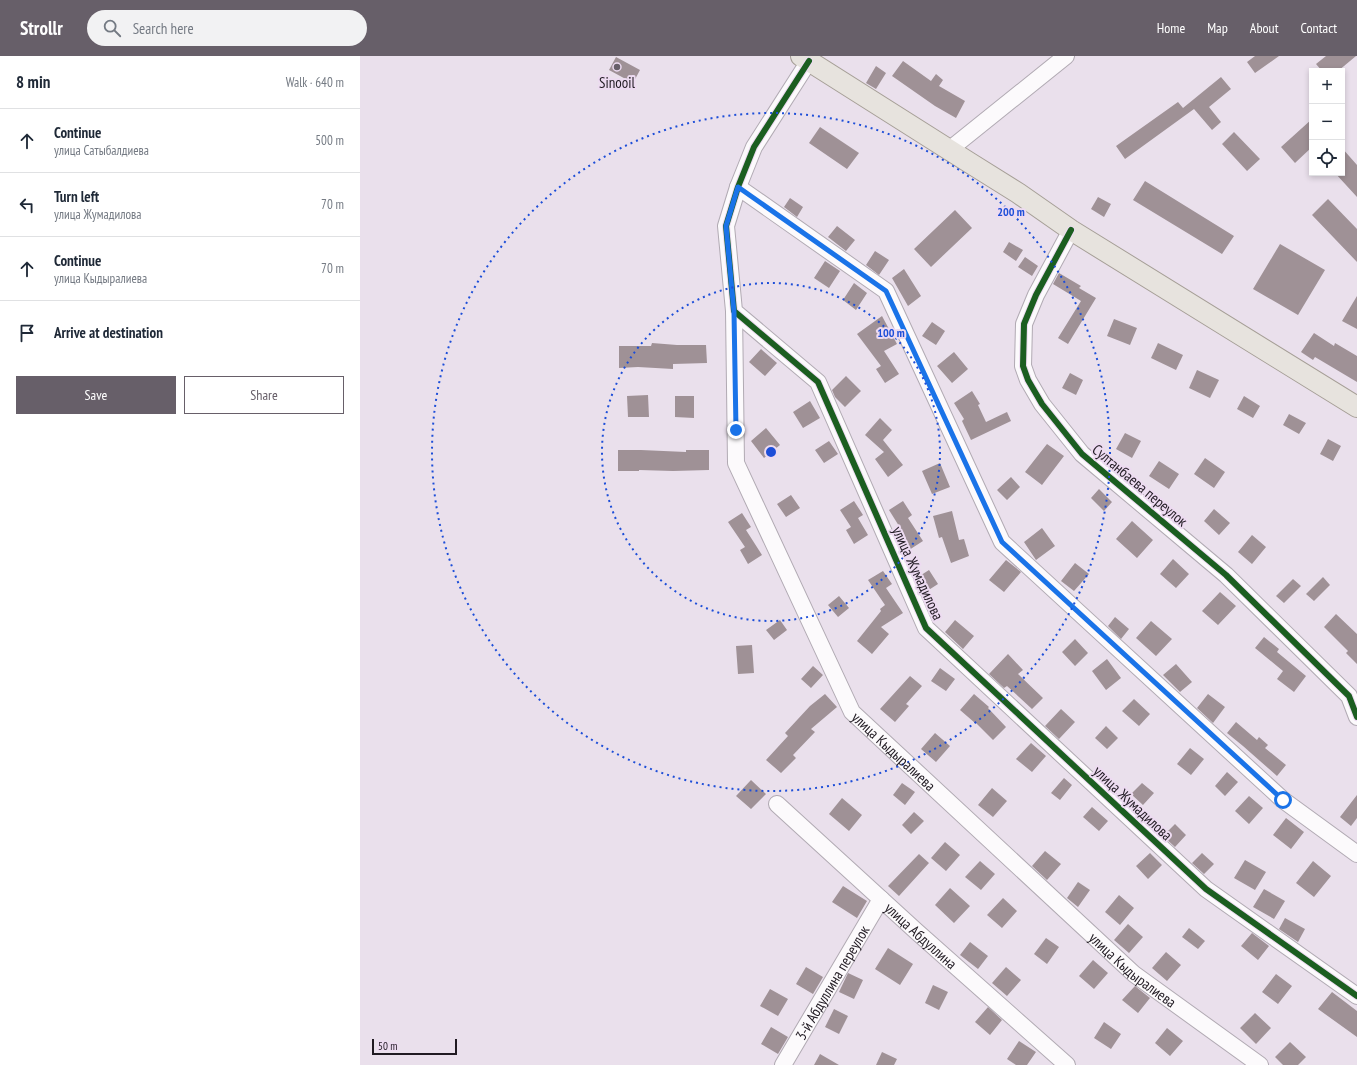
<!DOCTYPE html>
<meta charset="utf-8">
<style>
:root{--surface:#fff;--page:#f2f2f3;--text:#1f2937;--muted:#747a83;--line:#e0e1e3;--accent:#675f69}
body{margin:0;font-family:"PT Sans Narrow",sans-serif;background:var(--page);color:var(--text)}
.controls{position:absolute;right:12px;top:12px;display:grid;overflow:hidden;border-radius:0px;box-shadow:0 2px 6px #0003}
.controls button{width:36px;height:36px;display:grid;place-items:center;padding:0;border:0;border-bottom:1px solid var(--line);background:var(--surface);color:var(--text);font:20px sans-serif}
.scale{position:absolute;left:12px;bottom:10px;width:85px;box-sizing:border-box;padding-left:4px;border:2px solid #201a22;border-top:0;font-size:11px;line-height:14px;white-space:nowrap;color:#201a22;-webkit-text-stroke:3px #eddbf1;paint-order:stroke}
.stop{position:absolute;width:12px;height:12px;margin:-9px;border:3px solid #1a73e8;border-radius:50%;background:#fff}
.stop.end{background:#1a73e8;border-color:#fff;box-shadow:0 1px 4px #0008}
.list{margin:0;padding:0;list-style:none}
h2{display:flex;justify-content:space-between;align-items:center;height:52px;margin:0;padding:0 16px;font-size:17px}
h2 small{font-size:13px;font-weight:400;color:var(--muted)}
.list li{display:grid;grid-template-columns:26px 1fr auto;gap:12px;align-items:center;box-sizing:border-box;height:64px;padding:0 16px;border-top:1px solid var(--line)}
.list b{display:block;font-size:15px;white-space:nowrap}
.list p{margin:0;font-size:13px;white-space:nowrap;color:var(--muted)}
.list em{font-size:13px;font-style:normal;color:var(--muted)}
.actions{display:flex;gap:8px;padding:12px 16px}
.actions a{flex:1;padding:9px 0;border:1px solid var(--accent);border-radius:0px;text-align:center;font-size:14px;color:var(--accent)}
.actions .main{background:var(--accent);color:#fff}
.icon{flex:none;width:22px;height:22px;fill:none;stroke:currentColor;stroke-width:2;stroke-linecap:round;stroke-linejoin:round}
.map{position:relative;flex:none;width:997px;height:1009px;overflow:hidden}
header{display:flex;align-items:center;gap:24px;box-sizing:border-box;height:56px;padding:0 20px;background:var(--accent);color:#fff}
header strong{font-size:19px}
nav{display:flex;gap:22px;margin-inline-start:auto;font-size:14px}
.search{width:280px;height:36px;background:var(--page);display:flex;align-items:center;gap:10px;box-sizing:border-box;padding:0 14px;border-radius:22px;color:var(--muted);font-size:15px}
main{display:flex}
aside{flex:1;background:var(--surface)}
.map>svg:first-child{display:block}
.building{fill:#9f9196}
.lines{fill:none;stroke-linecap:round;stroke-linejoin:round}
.minor-casing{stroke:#b1aab3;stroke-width:18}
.major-casing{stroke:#a69f97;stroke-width:22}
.minor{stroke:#fcfafc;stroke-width:16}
.major{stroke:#e7e3de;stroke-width:20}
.cycleway-casing{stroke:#eddbf1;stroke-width:8}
.cycleway{stroke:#1b5e20;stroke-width:6}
.route{stroke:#1a73e8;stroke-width:5}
.ring{fill:none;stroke:#1d4ed8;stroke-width:2;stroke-dasharray:2 4}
.poi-dot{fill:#675f69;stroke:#eddbf1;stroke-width:1.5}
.labels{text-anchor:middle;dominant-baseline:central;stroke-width:4;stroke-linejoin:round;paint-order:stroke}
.poi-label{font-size:15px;fill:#201a22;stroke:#eddbf1}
.street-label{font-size:15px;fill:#201a22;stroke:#eddbf1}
.centre{fill:#1d4ed8;stroke:#eddbf1;stroke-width:2}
.ring-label{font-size:12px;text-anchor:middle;font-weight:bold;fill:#1d4ed8;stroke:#eddbf1;stroke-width:4;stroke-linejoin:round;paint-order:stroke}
</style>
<header>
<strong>Strollr</strong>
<div class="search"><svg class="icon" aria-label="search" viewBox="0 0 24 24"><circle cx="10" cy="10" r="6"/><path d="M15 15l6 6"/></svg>Search here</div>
<nav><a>Home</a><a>Map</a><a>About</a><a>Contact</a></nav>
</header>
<main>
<aside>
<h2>8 min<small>Walk · 640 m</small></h2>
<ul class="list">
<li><svg class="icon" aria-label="ahead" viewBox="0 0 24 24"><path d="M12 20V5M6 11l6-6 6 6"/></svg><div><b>Continue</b><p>улица Сатыбалдиева</p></div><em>500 m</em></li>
<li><svg class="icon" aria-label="left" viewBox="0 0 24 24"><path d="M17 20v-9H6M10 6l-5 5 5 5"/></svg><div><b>Turn left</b><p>улица Жумадилова</p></div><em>70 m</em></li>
<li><svg class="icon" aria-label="ahead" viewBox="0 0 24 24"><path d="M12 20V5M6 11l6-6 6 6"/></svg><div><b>Continue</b><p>улица Кыдыралиева</p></div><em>70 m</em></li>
<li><svg class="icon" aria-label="arrive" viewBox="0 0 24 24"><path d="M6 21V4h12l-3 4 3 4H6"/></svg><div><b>Arrive at destination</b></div></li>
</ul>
<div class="actions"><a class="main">Save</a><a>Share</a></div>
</aside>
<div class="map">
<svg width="997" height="1009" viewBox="0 0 997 1009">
<rect width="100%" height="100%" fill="#eae0ec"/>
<path class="building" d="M895,0h24l-24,17 -8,-11z
M966,0h30l-18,15h-16l-6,-7z
M256,1l24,13 -7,13 -24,-13z
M543,5l28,20 5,-7 7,6 -4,6 26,15 -9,17 -21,-12 -43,-30z
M516,10l10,7 -10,16 -10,-6z
M861,21l10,12 -22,18 12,15 -9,8 -18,-21 -69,50 -9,-13 62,-44 5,6z
M952,63v28l-17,16 -14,-16z
M460,71l39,26 -12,16 -38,-26z
M874,76l26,27 -13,12 -25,-27z
M982,92l15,17v32l-22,-24h7z
M785,125l89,55 -12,18 -89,-54z
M738,141l13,7 -7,13 -13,-8z
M430,142l13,9 -6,10 -13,-10z
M968,143l29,30v33l-45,-47z
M595,154l17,18 -41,39 -17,-18z
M477,170l18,14 -9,11 -18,-14z
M649,186l14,8 -7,11 -13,-9z
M920,188l45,26 -27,45 -45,-26z
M515,195l14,9 -10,15 -13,-10z
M665,201l13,9 -6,10 -14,-9z
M465,205l15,10 -11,17 -15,-10z
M544,213l17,27 -13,10 -16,-28z
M699,217l22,13 -2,2 17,10 -28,46 -10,-6 23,-37 -28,-17z
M494,227l13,10 -11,17 -13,-10z
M997,240v33l-15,-8z
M522,260l15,28 -13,7 15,23 -14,9 -9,-14 5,-3 -24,-32z
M754,263l23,9 -7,17 -23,-9z
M572,266l13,9 -9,14 -14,-9z
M954,277l20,13 1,-3 22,13v26l-42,-25 -2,3 -12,-8z
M292,287l25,2h29l1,18 -34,1v5l-35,-2 -19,1v-22h32z
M798,287l25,12 -7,15 -25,-12z
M401,293l16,14 -12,13 -16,-14z
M594,296l14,17 -16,14 -15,-17z
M837,314l22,10 -9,18 -21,-10z
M710,317l13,7 -7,15 -14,-7z
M486,320l15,15 -16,16 -10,-10 -3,-7z
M612,335l8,13 -2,1 8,17 21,-10 4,9 -40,19 -9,-19 2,-2 -10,-16z
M288,339l1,22h-21l-1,-21z
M315,340h19v22l-19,-1z
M884,340l16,10 -7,12 -16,-9z
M450,345l10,17 -17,10 -10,-16z
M929,358l17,9 -7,11 -16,-9z
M520,362l12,12 -9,10 20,25 -15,12 -13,-18 9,-7 -19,-17z
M406,372l14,17 -16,13 -13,-17z
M765,377l16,8 -9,17 -16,-9z
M968,383l13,7 -8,15 -13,-7z
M469,385l9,13 -14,9 -9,-13z
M687,388l17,12 -22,29 -17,-13z
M258,394h23l45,2v-2h23v20l-36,1 -34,-1v1h-21z
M845,402l20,14 -11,16 -20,-14z
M799,405l20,13 -10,15 -20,-13z
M580,407l10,24 -18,7 -10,-23z
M651,421l9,10 -13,13 -10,-10z
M739,433l13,13 -8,9 -13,-13z
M431,439l9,13 -14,9 -9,-13z
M494,445l9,14 -5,3 10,17 -14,9 -8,-14 5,-3 -11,-17z
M543,445l9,14 -4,3 15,23 -14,9 -9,-14 4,-2 -15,-24z
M854,453l16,14 -11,12 -15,-14z
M592,455l7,29 5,-1 5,17 -18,7 -9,-26 -3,1 -6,-22z
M382,457l9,14 -5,3 16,25 -14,9 -8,-14 5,-3 -17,-25z
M772,465l21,19 -16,18 -21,-19z
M682,472l13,18 -19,14 -12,-18z
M892,479l14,12 -14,17 -14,-12z
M813,503l16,15 -13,14 -16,-14z
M646,504l15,12 -17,20 -15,-12z
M715,507l14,11 -15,17 -13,-10z
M569,514l9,14 -14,9 -9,-14z
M523,515l9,13 -6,4 17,25 -22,14 8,7 -17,20 -15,-13 24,-30 -1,-2 5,-4 -17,-25z
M963,521l7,8 -16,16 -8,-7z
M933,523l8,7 -17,17 -8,-7z
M860,536l16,14 -18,19 -16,-14z
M479,540l10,12 -11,9 -10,-12z
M976,558l21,20v30l-11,-11 2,-2 -24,-24z
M755,561l14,12 -8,10 -13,-13z
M420,564l7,10 -13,10 -8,-10z
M595,564l19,16 -11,13 -18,-17z
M791,565l21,18 -16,17 -20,-18z
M904,581l15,12 -2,3 29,24 -12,16 -17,-13 6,-8 -28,-23z
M715,583l13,14 -13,13 -13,-14z
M392,589l2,28 -16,1 -2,-28z
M648,598l15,16 -5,4 25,24 -11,11 -25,-23 -3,2 -15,-14z
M747,603l14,19 -15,12 -14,-19z
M816,608l16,18 -12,10 -17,-17z
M453,610l10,9 -12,13 -10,-9z
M580,612l15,11 -9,12 -15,-10z
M550,620l12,10 -16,18 3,2 -14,16 -15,-13z
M465,638l12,13 -26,22 4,3 -22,23 3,3 -15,15 -15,-13 22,-24 -3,-3 25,-27z
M614,638l15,13 -1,1 18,19 -13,13 -18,-18v1l-15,-13z
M848,638l17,13 -12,16 -16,-15z
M774,643l16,15 -11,12 -17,-15z
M701,653l14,13 -16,17 -14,-13z
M876,666l21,18 2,-3 9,8 -3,3 21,17 -9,11 -34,-30 -16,-13z
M746,670l12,12 -11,11 -12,-11z
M575,677l15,13 -14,16 -15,-13z
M671,687l15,13 -14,16 -16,-13z
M830,692l14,11 -13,16 -14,-11z
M867,716l11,10 -13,14 -10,-10z
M704,722l8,7 -12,15 -9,-7z
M391,724l15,14 -15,15 -15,-13z
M542,727l13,9 -10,13 -12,-10z
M782,727l12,10 -11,12 -12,-11z
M632,732l15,13 -14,16 -15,-12z
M997,739v23l-6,8 -11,-9z
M889,740l14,12 -14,16 -14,-13z
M482,742l20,17 -13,16 -20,-17z
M732,751l16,14 -9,10 -16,-14z
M554,756l10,9 -13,13 -9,-9z
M926,762l18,14 -13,17 -18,-14z
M815,768l11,11 -11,12 -12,-11z
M585,786l15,13 -14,16 -15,-13z
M685,795l16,13 -14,16 -15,-14z
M790,797l12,12 -14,14 -12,-13z
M842,797l12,11 -10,10 -12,-11z
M559,798l10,9 -30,33 -11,-10z
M885,804l21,12 -11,18 -21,-12z
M620,805l15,13 -14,16 -16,-13z
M953,805l18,15 -17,21 -18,-14z
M718,826l12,8 -12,17 -11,-9z
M483,830l24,15 -10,17 -25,-16z
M590,832l20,18 -16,17 -19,-18z
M904,833l21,12 -11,18 -21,-12z
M759,839l15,13 -14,17 -15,-13z
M643,842l14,13 -15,17 -15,-13z
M925,862l20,11 -7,13 -19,-13z
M768,868l15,13 -14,16 -15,-13z
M829,872l16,13 -7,8 -16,-12z
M892,877l17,13 -11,14 -17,-14z
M686,882l13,9 -12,17 -13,-10z
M610,886l18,14 -10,13 -18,-14z
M528,892l25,16 -13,21 -25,-16z
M806,896l15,13 -14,16 -15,-13z
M733,904l15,13 -14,16 -15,-13z
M446,911l17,10 -10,17 -17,-10z
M646,911l15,13 -14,16 -15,-13z
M488,917l15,7 -9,19 -15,-7z
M916,918l16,12 -14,18 -16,-12z
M573,929l15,7 -9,18 -14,-7z
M775,930l15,12 -12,15 -16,-13z
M410,933l18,10 -10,17 -18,-10z
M972,936l25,19v26l-39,-28z
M628,951l14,13 -12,15 -15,-13z
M474,953l14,7 -9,18 -14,-7z
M895,957l16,15 -15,16 -16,-16z
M744,966l17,12 -10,15 -17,-11z
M411,971l17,10 -10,17 -17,-10z
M807,972l16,13 -13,15 -15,-13z
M659,985l17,11 -9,13h-11l-9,-6z
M930,986l16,15 -8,8h-15l-8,-8z
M522,996l15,7 -3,6h-18z
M460,998l19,11h-25z"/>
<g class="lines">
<defs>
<g id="minor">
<path d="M449,5l-55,86 -16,40 -12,39 8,85 84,71 108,246 280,261 151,107"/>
<path d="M589,94l117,-94"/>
<path d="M378,131l148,104 116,251 281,258 74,54"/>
<path d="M711,174l-35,65 -12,29 -1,42 5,14 14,24 40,50 144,121 123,121 8,21"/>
<path id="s1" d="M374,255l2,152 116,249 282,262 126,91"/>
<path id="s2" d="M417,748l139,127 151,134"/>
<path id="s3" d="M423,1009l98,-166"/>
</g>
<path id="major" d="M441,0l169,107 48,30 53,37 286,177"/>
</defs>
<use href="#minor" class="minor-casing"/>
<use href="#major" class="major-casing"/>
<use href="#minor" class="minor"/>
<use href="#major" class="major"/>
<defs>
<path id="cycleway" d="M449,5l-55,86 -16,40 -12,39 8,85 84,71 108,246 280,261 151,107
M711,174l-35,65 -12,29 -1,42 5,14 14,24 40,50 144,121 123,121 8,21"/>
</defs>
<use href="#cycleway" class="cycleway-casing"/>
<use href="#cycleway" class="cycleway"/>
</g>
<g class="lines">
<path class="route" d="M376,374l-2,-118 -8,-86 12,-39 148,104 116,251 281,258"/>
</g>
<g class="ring">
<circle cx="411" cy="396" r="169"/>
<circle cx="411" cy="396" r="339"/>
</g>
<circle class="poi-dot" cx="257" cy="11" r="4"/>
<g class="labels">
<g class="poi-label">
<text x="257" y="26">Sinooil</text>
</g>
<g class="street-label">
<text transform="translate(780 429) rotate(40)">Султанбаева переулок</text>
<text transform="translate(558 517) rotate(65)">улица Жумадилова</text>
<text stroke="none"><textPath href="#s1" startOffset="484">улица Кыдыралиева</textPath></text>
<text transform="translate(773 747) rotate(43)">улица Жумадилова</text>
<text stroke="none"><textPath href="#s2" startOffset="195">улица Абдуллина</textPath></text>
<text stroke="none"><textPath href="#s1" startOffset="808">улица Кыдыралиева</textPath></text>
<text stroke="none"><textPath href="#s3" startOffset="96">3-й Абдуллина переулок</textPath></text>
</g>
</g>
<circle cx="411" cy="396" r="6" class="centre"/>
<g class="ring-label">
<text x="651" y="160">200 m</text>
<text x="531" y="281">100 m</text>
</g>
</svg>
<div class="controls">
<button>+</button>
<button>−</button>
<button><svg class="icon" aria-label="locate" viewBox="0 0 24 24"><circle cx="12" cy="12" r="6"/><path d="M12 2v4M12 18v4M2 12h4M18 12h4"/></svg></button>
</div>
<div class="scale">50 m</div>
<div class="stop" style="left:923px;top:744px"></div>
<div class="stop end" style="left:376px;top:374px"></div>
</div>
</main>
